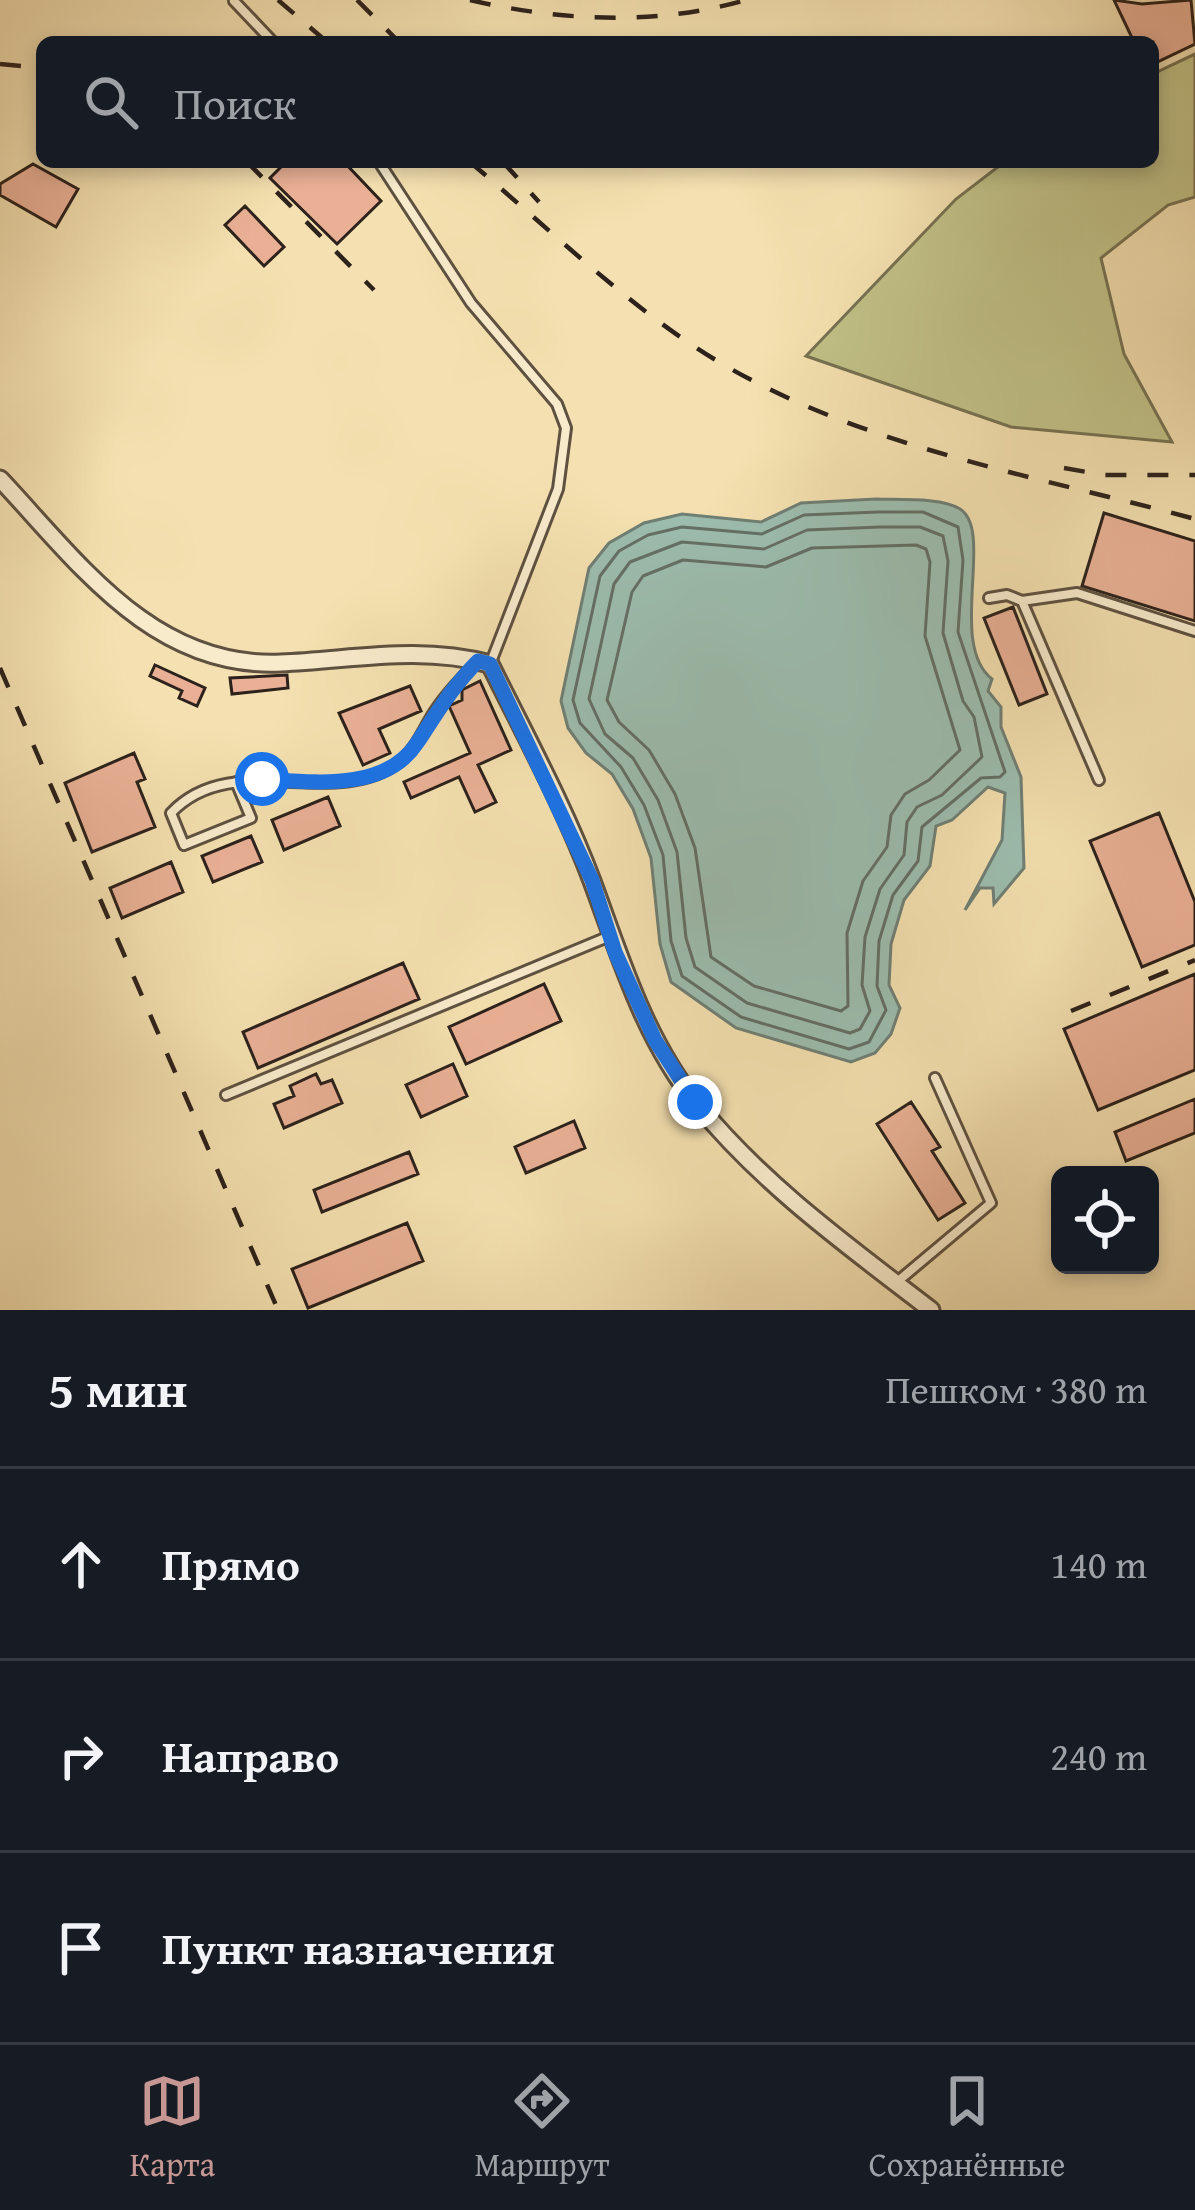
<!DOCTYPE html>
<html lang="ru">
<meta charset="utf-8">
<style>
:root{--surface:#171b24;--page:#20242c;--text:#f1f3f6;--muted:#9ea1a6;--line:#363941;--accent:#c59692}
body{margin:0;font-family:"Gentium Book Plus",serif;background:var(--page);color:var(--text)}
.controls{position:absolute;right:36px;bottom:36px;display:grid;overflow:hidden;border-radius:18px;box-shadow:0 6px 18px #0003}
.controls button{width:108px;height:108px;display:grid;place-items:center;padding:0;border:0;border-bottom:3px solid var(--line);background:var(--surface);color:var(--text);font:60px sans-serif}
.stop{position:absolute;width:36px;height:36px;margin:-27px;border:9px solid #1a73e8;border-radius:50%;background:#fff}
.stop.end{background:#1a73e8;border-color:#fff;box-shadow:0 3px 12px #0008}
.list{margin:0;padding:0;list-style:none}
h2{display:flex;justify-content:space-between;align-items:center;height:156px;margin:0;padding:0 48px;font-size:51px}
h2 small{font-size:39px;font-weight:400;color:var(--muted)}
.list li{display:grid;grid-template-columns:78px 1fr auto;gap:36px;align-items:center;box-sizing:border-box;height:192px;padding:0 48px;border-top:3px solid var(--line)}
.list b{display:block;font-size:45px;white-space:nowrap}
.list em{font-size:39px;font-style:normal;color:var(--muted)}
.icon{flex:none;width:66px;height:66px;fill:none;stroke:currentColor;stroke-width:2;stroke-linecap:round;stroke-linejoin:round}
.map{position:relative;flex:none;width:1195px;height:1310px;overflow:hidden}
.search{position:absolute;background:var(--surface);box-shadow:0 6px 18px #0003;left:36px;right:36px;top:36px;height:132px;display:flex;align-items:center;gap:30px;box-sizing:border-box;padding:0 42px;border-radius:18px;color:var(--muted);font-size:45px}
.sheet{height:732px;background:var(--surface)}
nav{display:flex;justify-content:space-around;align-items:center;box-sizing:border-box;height:168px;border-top:3px solid var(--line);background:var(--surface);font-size:33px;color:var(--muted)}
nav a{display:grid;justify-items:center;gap:6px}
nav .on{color:var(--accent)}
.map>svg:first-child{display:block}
.green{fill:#c1c187;stroke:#767151;stroke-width:3}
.water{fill:#9cbdaf;stroke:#6f7f74;stroke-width:3}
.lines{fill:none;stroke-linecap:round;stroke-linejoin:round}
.shore{stroke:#646f65;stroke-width:3}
.building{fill:#e9b095;stroke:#2c211b;stroke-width:3}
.service-casing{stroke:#5e5140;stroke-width:14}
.minor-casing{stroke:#5e5140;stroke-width:21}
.service{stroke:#f8ebcc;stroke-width:8}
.minor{stroke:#f8ebcc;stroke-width:15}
.rail{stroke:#2c211b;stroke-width:4.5;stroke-dasharray:21 21;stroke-linecap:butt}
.route{stroke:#1a73e8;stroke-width:15}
</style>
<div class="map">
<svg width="1195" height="1310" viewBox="0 0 1195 1310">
<rect width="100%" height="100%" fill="#f4e0b0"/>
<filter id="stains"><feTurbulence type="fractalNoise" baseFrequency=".00167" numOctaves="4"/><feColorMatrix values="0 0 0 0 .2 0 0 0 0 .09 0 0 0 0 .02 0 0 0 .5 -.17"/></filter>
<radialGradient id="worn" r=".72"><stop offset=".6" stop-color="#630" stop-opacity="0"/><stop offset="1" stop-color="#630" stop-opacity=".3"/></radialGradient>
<path class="green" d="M1195,54v143l-27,8 -67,53 23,96 48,88 -161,-15 -205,-71 150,-157 47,-36 150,-1v-88z"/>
<path class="water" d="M876,499c22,1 66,-2 84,10 35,22 -13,135 32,170l-4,12 13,16v20l20,50 3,91 -30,36 -1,-16h-13l-15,22 37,-70 3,-47 -17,-6 -36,33 -16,6 -6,40 -26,34 -13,44 -2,41 11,23 -9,26 -16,19 -24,9 -115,-34 -65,-46 -11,-38 -9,-86 -18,-49 -21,-35 -26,-21 -18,-25 -7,-27 28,-133 20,-25 35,-20 38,-9 79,8 40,-19z"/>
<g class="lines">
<path class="shore" d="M878,512h45l35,15 5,33 -5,72 47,140 -5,5 -19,1 -59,49 -4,34 -25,34 -14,46 -2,45 9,24 -17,32 -20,7 -108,-32 -59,-41 -11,-35 -8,-86 -19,-50 -23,-38 -41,-44 -7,-23 27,-124 19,-25 29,-16 34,-8 80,7 42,-19z
M880,527h40l23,9 5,25 -5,72 20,68 11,16 8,40 -40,38 -25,12 -10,15 -3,33 -24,34 -15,48 -3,48 8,26 -10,18 -10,4 -103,-30 -52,-36 -9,-29 -9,-86 -19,-52 -25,-42 -28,-24 -16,-35 25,-115 16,-22 52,-20 82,7 43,-19z
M916,545l10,4 4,13 -5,74 35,114 -31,30 -24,14 -14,21 -4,32 -24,34 -16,52 1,73 -7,5 -87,-25 -43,-29 -16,-109 -20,-54 -26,-44 -30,-28 -12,-22 25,-108 11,-16 40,-16 83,7 46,-19z"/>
</g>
<path class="building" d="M1114,0l28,4 49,-4 4,44 -42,20v-22h-19z
M286,162h58l37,39 -44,43 -67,-66z
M33,164l45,25 -22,38 -56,-32v-11z
M245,206l39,41 -20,19 -39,-41z
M1104,513l91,28v80l-113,-35z
M1013,607l34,87 -28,11 -35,-87z
M155,665l50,23 -8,18 -18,-8 3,-7 -32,-15z
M287,675l1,13 -56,6 -2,-16z
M480,681l31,69 -33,15 18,37 -21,10 -16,-35 -48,21 -7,-16 66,-29 -21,-47 13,-6v-10z
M410,686l11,25 -42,18 11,24 -27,12 -24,-52z
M134,753l11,26 -8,3 18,45 -63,25 -27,-69z
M328,797l12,29 -56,24 -12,-30z
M1159,813l36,89v43l-53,22 -52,-126z
M251,836l11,26 -49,20 -11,-26z
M171,862l12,30 -61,26 -12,-30z
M403,963l16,36 -161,69 -15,-36z
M1195,974v96l-97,40 -34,-81z
M544,984l17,37 -95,43 -17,-37z
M453,1064l14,32 -46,21 -15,-32z
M316,1074l5,10 11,-4 10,23 -58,25 -10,-24 20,-8 -4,-10z
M1195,1099v34l-69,28 -11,-29z
M911,1102l29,45 -8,4 33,52 -27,17 -61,-96z
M574,1121l11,27 -59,25 -11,-26z
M409,1152l9,22 -96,38 -8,-22z
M407,1223l16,38 -115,47 -16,-39z"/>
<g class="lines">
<defs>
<path id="service" d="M234,1l39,41
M379,162l92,141 86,101 9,24 -8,61 -67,173
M989,598l18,-3 15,6
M1099,780l-77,-179 55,-8 118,38
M236,782l15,36 -67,27 -13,-32c62,-65 160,-2 227,-50 18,-13 25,-34 37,-52 12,-19 27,-33 42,-49
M226,1095l384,-159
M897,1282l94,-79 -56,-125"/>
<path id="minor" d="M0,479c78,83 153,190 281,184 72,-3 137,-18 209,1 35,71 74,142 102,217 29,78 52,157 105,223 67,82 151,142 234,206"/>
</defs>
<use href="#service" class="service-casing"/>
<use href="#minor" class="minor-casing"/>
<use href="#service" class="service"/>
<use href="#minor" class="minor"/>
<path class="rail" d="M278,0l49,42
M357,0l42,42
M470,0c90,21 186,26 276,0
M0,64l42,4
M247,162l127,128
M470,162c81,68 159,146 249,200 143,85 317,114 476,157
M503,162l36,40
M1064,468l40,7h91
M0,668l278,642
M1071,1011l124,-51"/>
</g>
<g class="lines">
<path class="route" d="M262,779c51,3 123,13 155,-36 20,-30 35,-56 61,-82l12,3 102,216 23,72 40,88 40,62"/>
</g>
<rect width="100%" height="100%" filter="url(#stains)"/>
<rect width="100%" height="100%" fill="url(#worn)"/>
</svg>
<div class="controls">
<button><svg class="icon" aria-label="locate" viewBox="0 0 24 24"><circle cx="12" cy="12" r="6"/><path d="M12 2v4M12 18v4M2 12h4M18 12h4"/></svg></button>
</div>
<div class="stop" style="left:262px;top:779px"></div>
<div class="stop end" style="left:695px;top:1102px"></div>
<div class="search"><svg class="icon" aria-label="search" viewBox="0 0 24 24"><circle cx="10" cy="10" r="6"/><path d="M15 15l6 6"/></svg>Поиск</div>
</div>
<section class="sheet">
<h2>5 мин<small>Пешком · 380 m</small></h2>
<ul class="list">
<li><svg class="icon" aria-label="ahead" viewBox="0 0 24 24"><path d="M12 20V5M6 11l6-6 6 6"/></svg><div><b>Прямо</b></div><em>140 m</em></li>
<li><svg class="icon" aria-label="right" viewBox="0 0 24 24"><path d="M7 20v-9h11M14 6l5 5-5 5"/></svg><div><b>Направо</b></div><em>240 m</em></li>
<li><svg class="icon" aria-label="arrive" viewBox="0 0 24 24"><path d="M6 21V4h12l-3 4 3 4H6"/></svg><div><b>Пункт назначения</b></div></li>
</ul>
</section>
<nav>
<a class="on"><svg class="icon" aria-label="map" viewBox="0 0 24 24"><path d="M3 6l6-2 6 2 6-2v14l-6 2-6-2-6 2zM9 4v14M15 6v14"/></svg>Карта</a>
<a><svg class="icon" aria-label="directions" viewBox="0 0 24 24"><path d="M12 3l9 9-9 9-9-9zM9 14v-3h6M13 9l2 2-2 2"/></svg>Маршрут</a>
<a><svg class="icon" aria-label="saved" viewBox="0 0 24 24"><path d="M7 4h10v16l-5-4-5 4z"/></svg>Сохранённые</a>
</nav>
